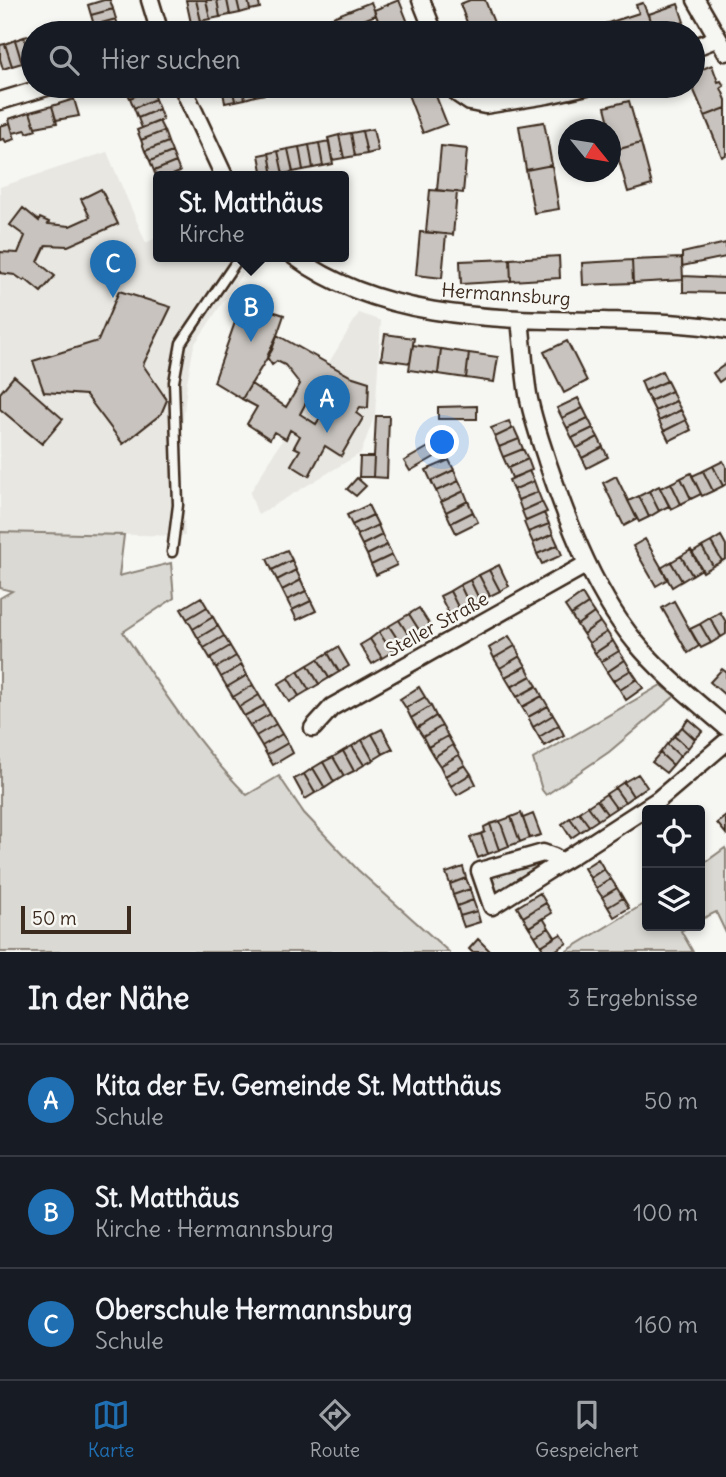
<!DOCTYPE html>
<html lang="de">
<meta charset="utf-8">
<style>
:root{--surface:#171b24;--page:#20242c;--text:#f1f3f6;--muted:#9ea1a6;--line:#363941;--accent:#1f6fb2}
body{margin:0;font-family:Delius,sans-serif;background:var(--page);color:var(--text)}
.controls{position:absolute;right:21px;bottom:21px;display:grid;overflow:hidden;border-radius:7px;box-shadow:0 4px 10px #0003}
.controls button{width:63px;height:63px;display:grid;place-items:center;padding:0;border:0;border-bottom:2px solid var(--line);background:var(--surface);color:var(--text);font:35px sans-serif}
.compass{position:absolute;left:558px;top:119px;width:63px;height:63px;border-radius:50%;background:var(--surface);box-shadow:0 4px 10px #0003;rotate:120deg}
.scale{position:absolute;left:21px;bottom:18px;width:110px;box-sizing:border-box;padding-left:7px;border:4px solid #3b2a1e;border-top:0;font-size:19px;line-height:24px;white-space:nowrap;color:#3b2a1e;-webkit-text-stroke:5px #f6f6f2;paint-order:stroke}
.you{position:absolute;left:443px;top:443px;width:24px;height:24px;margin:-18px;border:5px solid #fff;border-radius:50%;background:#1a73e8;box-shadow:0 0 0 10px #1a73e833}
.badge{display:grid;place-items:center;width:46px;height:46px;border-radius:50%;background:var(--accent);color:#fff;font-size:23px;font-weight:700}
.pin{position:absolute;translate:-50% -58px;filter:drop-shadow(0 2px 4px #0008)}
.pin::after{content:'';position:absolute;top:37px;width:24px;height:21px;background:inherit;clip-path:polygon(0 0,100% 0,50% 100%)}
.popup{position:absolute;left:153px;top:171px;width:196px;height:91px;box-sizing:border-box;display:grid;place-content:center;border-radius:7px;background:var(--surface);filter:drop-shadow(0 2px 5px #0005);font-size:23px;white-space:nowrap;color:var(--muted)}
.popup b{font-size:26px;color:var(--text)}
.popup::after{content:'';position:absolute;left:50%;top:100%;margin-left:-14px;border:14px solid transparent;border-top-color:var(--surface)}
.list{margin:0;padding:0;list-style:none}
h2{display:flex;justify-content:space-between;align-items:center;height:91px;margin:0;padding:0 28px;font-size:30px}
h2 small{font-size:23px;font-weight:400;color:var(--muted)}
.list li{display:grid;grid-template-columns:46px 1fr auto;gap:21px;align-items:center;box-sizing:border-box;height:112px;padding:0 28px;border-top:2px solid var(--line)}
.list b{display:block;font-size:26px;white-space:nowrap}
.list p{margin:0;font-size:23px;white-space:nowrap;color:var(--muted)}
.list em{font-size:23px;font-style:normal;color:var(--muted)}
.icon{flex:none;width:38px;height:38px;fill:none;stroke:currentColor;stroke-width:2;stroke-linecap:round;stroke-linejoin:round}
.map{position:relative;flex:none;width:726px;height:952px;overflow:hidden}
.search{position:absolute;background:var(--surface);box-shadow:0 4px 10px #0003;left:21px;right:21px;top:21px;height:77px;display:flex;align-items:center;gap:18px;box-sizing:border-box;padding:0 24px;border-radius:38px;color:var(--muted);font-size:26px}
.sheet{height:427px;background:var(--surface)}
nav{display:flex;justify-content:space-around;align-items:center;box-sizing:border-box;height:98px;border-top:2px solid var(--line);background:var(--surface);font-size:19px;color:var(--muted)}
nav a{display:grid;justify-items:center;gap:4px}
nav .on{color:var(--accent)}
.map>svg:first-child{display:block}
.built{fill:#e8e7e2}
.green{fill:#dad9d3;stroke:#8a8278;stroke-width:2}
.building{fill:#c8c3be;stroke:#3b2a1e;stroke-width:2;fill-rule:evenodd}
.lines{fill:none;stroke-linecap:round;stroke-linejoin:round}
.service-casing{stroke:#3b2a1e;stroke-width:13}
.minor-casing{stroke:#3b2a1e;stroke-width:21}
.service{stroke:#f6f6f2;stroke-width:8}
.minor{stroke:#f6f6f2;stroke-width:16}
.labels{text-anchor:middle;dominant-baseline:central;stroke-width:5;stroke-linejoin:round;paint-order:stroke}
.street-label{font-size:19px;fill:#3b2a1e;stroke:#f6f6f2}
</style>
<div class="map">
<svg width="726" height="952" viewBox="0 0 726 952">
<rect width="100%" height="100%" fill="#f6f6f2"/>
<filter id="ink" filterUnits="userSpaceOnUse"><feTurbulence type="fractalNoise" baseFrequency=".0143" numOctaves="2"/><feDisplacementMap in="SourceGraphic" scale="14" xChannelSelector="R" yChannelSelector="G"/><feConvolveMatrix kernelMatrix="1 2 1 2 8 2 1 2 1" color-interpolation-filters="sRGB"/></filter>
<g filter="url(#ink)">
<path class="built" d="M107,152l39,91 12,-6v19h96l-60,89 -7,37 -7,71 5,83 -185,-4v-345z
M359,313l22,8 -6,93 -14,39 -103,62 -8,-22z"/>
<path class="green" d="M0,532l124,3 -5,41 52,-13 3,35 -51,34c38,56 76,115 124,163l32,-19 25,37 54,57 91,82h-449v-354l12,-7 -12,-3z
M661,685l14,11 -66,56 -63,43 -4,-5 -9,-31z
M725,848l1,2v83l-10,-21 -16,8v-54z
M538,861l5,4 -48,31 -8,-19z
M647,902v24h43l-9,5 12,21h-128z"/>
<path class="building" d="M104,0h6l3,9 -22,6 -3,-10z
M186,0h10l5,21 -10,2z
M196,0h10l4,19 -9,2z
M206,0h11l3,17 -10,2z
M217,0h10l3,15 -10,2z
M227,0h10l3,13 -10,2z
M237,0h11l2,10 -10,3z
M248,0h10l2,8 -10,2z
M399,0l13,33h-29l-9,-23z
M470,0h15l11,28 -13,5h-12l-11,-29z
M371,2l5,13 -46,18 -5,-13z
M643,3l12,30h-40l-4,-11 28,-9 -3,-8z
M678,4l6,18 -30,10 -5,-18z
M113,9l3,10 -22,6 -3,-10z
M116,19l3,10 -23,4 -2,-8z
M611,22l4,11h-40z
M504,25l3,8h-24l13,-5z
M33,35v25h-1l-8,-23z
M24,37l8,23 -10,3 -7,-23z
M15,40l7,23 -10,3 -7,-22z
M5,44l7,22 -9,3 -3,-10v-14z
M712,65l6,17 3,-1 3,5 -3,2 5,12v8l-21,8 -13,-30 1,-13z
M124,86h25l2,3 -21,9z
M222,86h10l3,15 -10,2z
M232,86h10l3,13 -10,2z
M242,86h11l2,10 -10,3z
M253,86h10l2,8 -10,2z
M263,86h10l2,6 -10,2z
M423,86h9l15,38 -24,9 -16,-41z
M151,89l4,10 -21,9 -4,-10z
M74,99l5,17 -23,4 -4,-14z
M155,99l4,10 -21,9 -4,-10z
M629,101l12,42 -25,7 -11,-43z
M52,106l5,17 -22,4 -5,-15z
M726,108v47l-4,2 -17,-41z
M159,109l4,11 -21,8 -4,-10z
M30,112l6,18 -9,3 -1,-3 -13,3 -4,-14z
M159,121l5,10 -23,9 -4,-10z
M544,122l8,43 -26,5 -7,-44z
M10,123l5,16 -9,3 -2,-3 -4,1v-14z
M373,129l5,22 -11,3 -5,-23z
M164,131l4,11 -23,9 -4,-11z
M362,131l5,23 -12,2 -4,-23z
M351,133l4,23 -11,2 -5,-23z
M339,135l5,23 -12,2 -4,-22z
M329,141l4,23 -10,2 -4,-23z
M168,142l4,10 -22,9 -5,-10z
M319,143l4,23 -10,2 -4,-23z
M641,143l11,42 -24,7 -12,-42z
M309,145l4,23 -10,2 -4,-23z
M441,146l26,3 -4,44 -26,-3z
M299,147l4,23 -10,2 -5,-23z
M288,149l5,23 -10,2 -5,-23z
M278,151l5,23 -10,2 -4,-23z
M172,152l4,10 -22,9 -4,-10z
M269,153l4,23h-10l-4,-21z
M176,162l4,10 -10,4h-12v5l-4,-10z
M552,165l7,44 -25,4 -8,-43z
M101,189l17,35 -50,22 -22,-1 -8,17 17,14 -14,16 -16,-13 -1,2 -9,-6 -15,-2v-21l18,1 7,-17 -15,-11 13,-17 16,13 1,-3 9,4 -1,2 22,2 20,-9 -9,-18z
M430,190l27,2 -4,43 -27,-3z
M420,232l26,2 -4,44 -26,-3z
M726,243v14l-44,9v-13z
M559,256l1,22 -49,3 -1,-22z
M682,258l1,22 -50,3 -1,-23z
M510,259l1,22 -50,3 -1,-23z
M632,260l1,23 -50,2 -1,-22z
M683,276l43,2v15l-43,-1z
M242,290l8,14 34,11 -12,35 -30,49 -28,-17 27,-77 -6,-11z
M119,291l52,16 -28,58 24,35 -6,14 -38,30 -37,-49 -42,-3 -11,-31 65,-20z
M385,334l29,4 -4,25 -29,-4z
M277,335l73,41 19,6 -1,26 -8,-1 -4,6 7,5 -22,38 -16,-10 -16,30 -18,-11 9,-15 -6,-3 6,-11 -10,-6 -4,9 -12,-7 -4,7 -23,-15 10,-17 -15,-8 9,-15 35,23 14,-23 -15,-19 -8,-4 -5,4 -5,-8zM311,393l18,10 -13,21 -16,-10z
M567,341l20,40 -23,12 -20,-41z
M413,345l28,4 -3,25 -29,-4z
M441,349l28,4 -3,25 -28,-4z
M469,353l29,4 -4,25 -28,-4z
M726,364v13l-7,5 -6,-9z
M662,371l5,10 -22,10 -4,-10z
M14,376l49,43 -21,25 -42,-35v-16z
M667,381l5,10 -22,10 -5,-10z
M672,391l4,10 -21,10 -5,-10z
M578,398l5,10 -21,10 -5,-10z
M676,401l5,9 -22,11 -4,-10z
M477,406v13h-39v-12z
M583,408l5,10 -21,10 -5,-10z
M681,410l5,10 -22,11 -5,-10z
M376,416h13l-2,62 -14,-1z
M588,418l5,10 -21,10 -5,-10z
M686,420l5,10 -22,11 -5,-10z
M509,421l3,8 -17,8 -4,-9z
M514,428l5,11 -20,8 -4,-10z
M593,428l5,9 -21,11 -5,-10z
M446,437l6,10 -42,24 -6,-10z
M598,437l5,10 -21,11 -5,-10z
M519,439l4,10 -20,8 -4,-10z
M603,447l5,10 -21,11 -5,-10z
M523,449l5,10 -20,9 -5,-11z
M360,457h14l-1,20h-14z
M528,459l4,11 -20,8 -4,-10z
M449,460l5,10 -23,11 -5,-11z
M723,461l3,5v18l-3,2 -10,-20z
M713,466l10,20 -10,5 -10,-20z
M454,470l5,11 -23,10 -5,-10z
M529,471l5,10 -21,9 -4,-10z
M703,471l10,20 -11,5 -10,-20z
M691,473l10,21 -10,5 -10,-21z
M616,476l21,43 -13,7 -21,-43z
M357,478l9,8 -10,10 -9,-7z
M681,478l10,21 -10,5 -10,-21z
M459,481l5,10 -23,11 -5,-11z
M534,481l4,11 -20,8 -5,-10z
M671,483l10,21 -10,5 -11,-21z
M659,486l10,20 -10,5 -10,-20z
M464,491l4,10 -22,11 -5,-10z
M649,491l10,20 -10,6 -10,-21z
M538,492l4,10 -20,9 -4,-11z
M639,496l10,21 -10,5 -11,-21z
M468,501l5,11 -22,11 -5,-11z
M542,502l5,10 -21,9 -4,-10z
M368,505l5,10 -21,10 -5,-10z
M473,512l5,10 -22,11 -5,-10z
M544,513l5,11 -21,8 -4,-10z
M373,515l5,10 -21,10 -5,-10z
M549,524l4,10 -20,9 -5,-11z
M378,525l4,10 -20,10 -5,-10z
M553,534l5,11 -21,9 -4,-11z
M382,535l5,10 -20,10 -5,-10z
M721,536l5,9v14l-4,2 -11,-19z
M645,539l23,40 -12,7 -23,-40z
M711,542l11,19 -9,5 -11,-19z
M387,545l5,10 -21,10 -4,-10z
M558,545l4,10 -20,9 -5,-10z
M702,547l11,19 -10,6 -11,-19z
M287,550l5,10 -20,10 -5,-11z
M691,550l11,19 -10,6 -11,-19z
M392,555l5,10 -21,10 -5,-10z
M681,556l11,19 -10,6 -11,-19z
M292,560l4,10 -19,10 -5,-10z
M671,562l11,19 -10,6 -11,-19z
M499,565l10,21 -9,5 -11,-21z
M296,570l5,10 -19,10 -5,-10z
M489,570l11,21 -10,5 -11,-21z
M479,575l11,21 -10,5 -10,-21z
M301,580l5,11 -19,9 -5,-10z
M470,580l10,21 -10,5 -10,-21z
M460,585l10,21 -10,5 -10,-20z
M306,591l5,10 -19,9 -5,-10z
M450,591l10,20 -10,5 -10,-20z
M582,594l6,10 -17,11 -6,-9z
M201,597l6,10 -20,12 -6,-10z
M311,601l5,10 -19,9 -5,-10z
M674,601l25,45 -11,7 -26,-45z
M588,604l6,9 -17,12 -6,-10z
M207,607l6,10 -20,12 -6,-10z
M419,608l12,19 -10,6 -12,-19z
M720,612l6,10v12l-5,3 -11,-19z
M594,613l6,9 -17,12 -6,-9z
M409,614l12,19 -10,6 -12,-19z
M213,617l5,9 -20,12 -5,-9z
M710,618l11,19 -10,6 -11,-19z
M399,620l12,19 -9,7 -13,-20z
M600,622l7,10 -18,11 -6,-9z
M700,624l11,19 -10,5 -11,-19z
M218,626l6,10 -20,12 -6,-10z
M389,626l13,20 -10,6 -13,-20z
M379,632l13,20 -10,6 -12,-19z
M607,632l6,9 -18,12 -6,-10z
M224,636l6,10 -20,12 -6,-10z
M509,636l6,10 -21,12 -5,-10z
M370,639l12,19 -10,6 -12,-19z
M613,641l6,10 -18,11 -6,-9z
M230,646l6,10 -20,12 -6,-10z
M515,646l5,10 -20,12 -6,-10z
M338,647l11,19 -10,6 -11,-19z
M619,651l6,9 -18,12 -6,-10z
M328,653l11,19 -10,6 -11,-19z
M236,656l6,9 -21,12 -5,-9z
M520,656l6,10 -21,11 -5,-9z
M318,659l11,19 -10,6 -11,-19z
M625,660l6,10 -18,11 -6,-9z
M242,665l5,10 -20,12 -6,-10z
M308,665l11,19 -10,6 -11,-19z
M526,666l5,10 -20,11 -6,-10z
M722,669l4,3v24l-16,-14z
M631,670l6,9 -17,11 -7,-9z
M298,671l11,19 -10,6 -11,-18z
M247,675l6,10 -20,12 -6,-10z
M531,676l6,10 -20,11 -6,-10z
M288,678l11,18 -10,6 -11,-18z
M637,679l6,9 -17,12 -6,-10z
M253,685l6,10 -20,12 -6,-10z
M537,686l5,10 -20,11 -5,-10z
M419,687l6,10 -19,11 -6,-9z
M259,695l6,10 -21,11 -5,-9z
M542,696l6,10 -20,11 -6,-10z
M425,697l6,9 -20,12 -5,-10z
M265,705l5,9 -20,12 -6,-10z
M431,706l5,10 -19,12 -6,-10z
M548,706l5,9 -20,12 -5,-10z
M270,714l6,10 -20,12 -6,-10z
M553,715l6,10 -20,12 -6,-10z
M436,716l6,10 -19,11 -6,-9z
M689,719l14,12 -8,8 -13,-12z
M276,724l6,10 -20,12 -6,-10z
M559,725l5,10 -20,11 -5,-9z
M442,726l6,10 -20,11 -5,-10z
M682,727l13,12 -7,9 -14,-12z
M382,729l11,20 -10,5 -11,-20z
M282,734l6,9 -21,12 -5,-9z
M372,734l11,20 -10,6 -11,-20z
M448,736l5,9 -19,12 -6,-10z
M674,736l14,12 -8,8 -13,-12z
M362,740l11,20 -9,5 -12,-19z
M288,743l5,10 -20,12 -6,-10z
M667,744l13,12 -7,9 -13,-12z
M453,745l6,10 -19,11 -6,-9z
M352,746l12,19 -10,6 -11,-20z
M343,751l11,20 -10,5 -11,-19z
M660,753l13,12 -7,8 -14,-11z
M459,755l6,10 -20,11 -5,-10z
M333,757l11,19 -10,6 -11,-20z
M323,762l11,20 -9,6 -12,-20z
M465,765l6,9 -20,12 -6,-10z
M313,768l12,20 -10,5 -11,-19z
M304,774l11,19 -10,6 -11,-20z
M471,774l5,10 -19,11 -6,-9z
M638,774l9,13 -14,9 -9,-14z
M624,782l9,14 -8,6 -10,-14z
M615,788l10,14 -9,6 -10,-14z
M606,794l10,14 -9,6 -10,-14z
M597,800l10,14 -9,6 -10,-14z
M588,806l10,14 -9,6 -10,-14z
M579,812l10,14 -9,6 -10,-14z
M521,813l9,25 -10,4 -9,-25z
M533,814l8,21 -11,3 -7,-20z
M726,816v18l-9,-11z
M511,817l9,25 -11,4 -9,-25z
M570,818l10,14 -9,6 -9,-14z
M500,821l9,25 -10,4 -9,-26z
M490,824l9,26 -11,4 -7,-20 4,-2 -1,-5z
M481,834l7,20 -10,4 -8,-21z
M598,859l6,10 -14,9 -6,-10z
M463,867l3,11 -16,6 -4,-11z
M604,869l7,10 -15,9 -6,-10z
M466,878l4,11 -17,6 -3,-11z
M611,879l6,9 -15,9 -6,-9z
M617,888l6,10 -15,9 -6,-10z
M470,889l3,11 -16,6 -4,-11z
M540,893l6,10 -23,14 -6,-10z
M623,898l6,10 -15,9 -6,-10z
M473,900l4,11 -17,5 -3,-10z
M546,903l6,10 -23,14 -6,-10z
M477,911l3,11 -16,5 -4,-11z
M543,918l6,10 -14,8 -6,-9z
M549,928l6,9 -14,9 -6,-10z
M561,934l6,9 -14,9h-9l-3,-6z
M478,939l13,13h-19l-3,-3z"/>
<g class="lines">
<defs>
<path id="service" d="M172,552l6,-47 -4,-123 7,-39 59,-87"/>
<path id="minor" d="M150,0l10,33
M421,0l13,33
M696,0l30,52
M693,48l25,-10
M182,86l42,90
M454,86l4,8 12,8 15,3 62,-10 40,-9
M0,101l50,-15
M294,256c88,65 205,63 309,65 41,1 83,1 123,9
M520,320c3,24 4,50 8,74 4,23 12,45 19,67 22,65 50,139 96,190 25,28 55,52 83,76
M313,728l19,-21 255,-143
M560,863l-6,-6 -11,-4 -63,18 12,35 68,-43 10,-6 88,-57 68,-58"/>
</defs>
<use href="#service" class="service-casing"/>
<use href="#minor" class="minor-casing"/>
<use href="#service" class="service"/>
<use href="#minor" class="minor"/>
</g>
</g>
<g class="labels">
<g class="street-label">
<text transform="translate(506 294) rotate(4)">Hermannsburg</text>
<text transform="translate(437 624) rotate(-29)">Steller Straße</text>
</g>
</g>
</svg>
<div class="controls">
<button><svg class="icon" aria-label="locate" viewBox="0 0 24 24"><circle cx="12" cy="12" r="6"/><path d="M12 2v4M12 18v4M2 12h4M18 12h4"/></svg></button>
<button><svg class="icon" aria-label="layers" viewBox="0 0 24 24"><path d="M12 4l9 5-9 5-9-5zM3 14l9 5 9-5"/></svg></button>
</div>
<svg class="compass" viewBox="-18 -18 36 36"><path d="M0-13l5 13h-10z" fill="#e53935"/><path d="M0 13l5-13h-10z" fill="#9ea1a6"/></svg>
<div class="scale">50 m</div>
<div class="you"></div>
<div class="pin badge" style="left:327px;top:433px">A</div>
<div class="pin badge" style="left:251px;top:342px">B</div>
<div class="popup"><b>St. Matthäus</b>Kirche</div>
<div class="pin badge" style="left:113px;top:298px">C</div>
<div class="search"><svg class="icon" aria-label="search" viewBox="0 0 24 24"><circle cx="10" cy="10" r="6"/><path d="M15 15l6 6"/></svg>Hier suchen</div>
</div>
<section class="sheet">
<h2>In der Nähe<small>3 Ergebnisse</small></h2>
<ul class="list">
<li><span class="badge">A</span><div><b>Kita der Ev. Gemeinde St. Matthäus</b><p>Schule</p></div><em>50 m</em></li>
<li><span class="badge">B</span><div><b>St. Matthäus</b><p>Kirche · Hermannsburg</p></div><em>100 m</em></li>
<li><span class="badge">C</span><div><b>Oberschule Hermannsburg</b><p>Schule</p></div><em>160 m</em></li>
</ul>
</section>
<nav>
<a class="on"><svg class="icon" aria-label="map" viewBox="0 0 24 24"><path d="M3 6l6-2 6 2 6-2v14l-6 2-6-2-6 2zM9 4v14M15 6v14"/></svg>Karte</a>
<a><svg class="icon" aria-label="directions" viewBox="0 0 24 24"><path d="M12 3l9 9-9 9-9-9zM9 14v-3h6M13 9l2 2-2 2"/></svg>Route</a>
<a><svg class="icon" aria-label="saved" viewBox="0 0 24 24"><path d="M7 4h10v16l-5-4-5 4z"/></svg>Gespeichert</a>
</nav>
